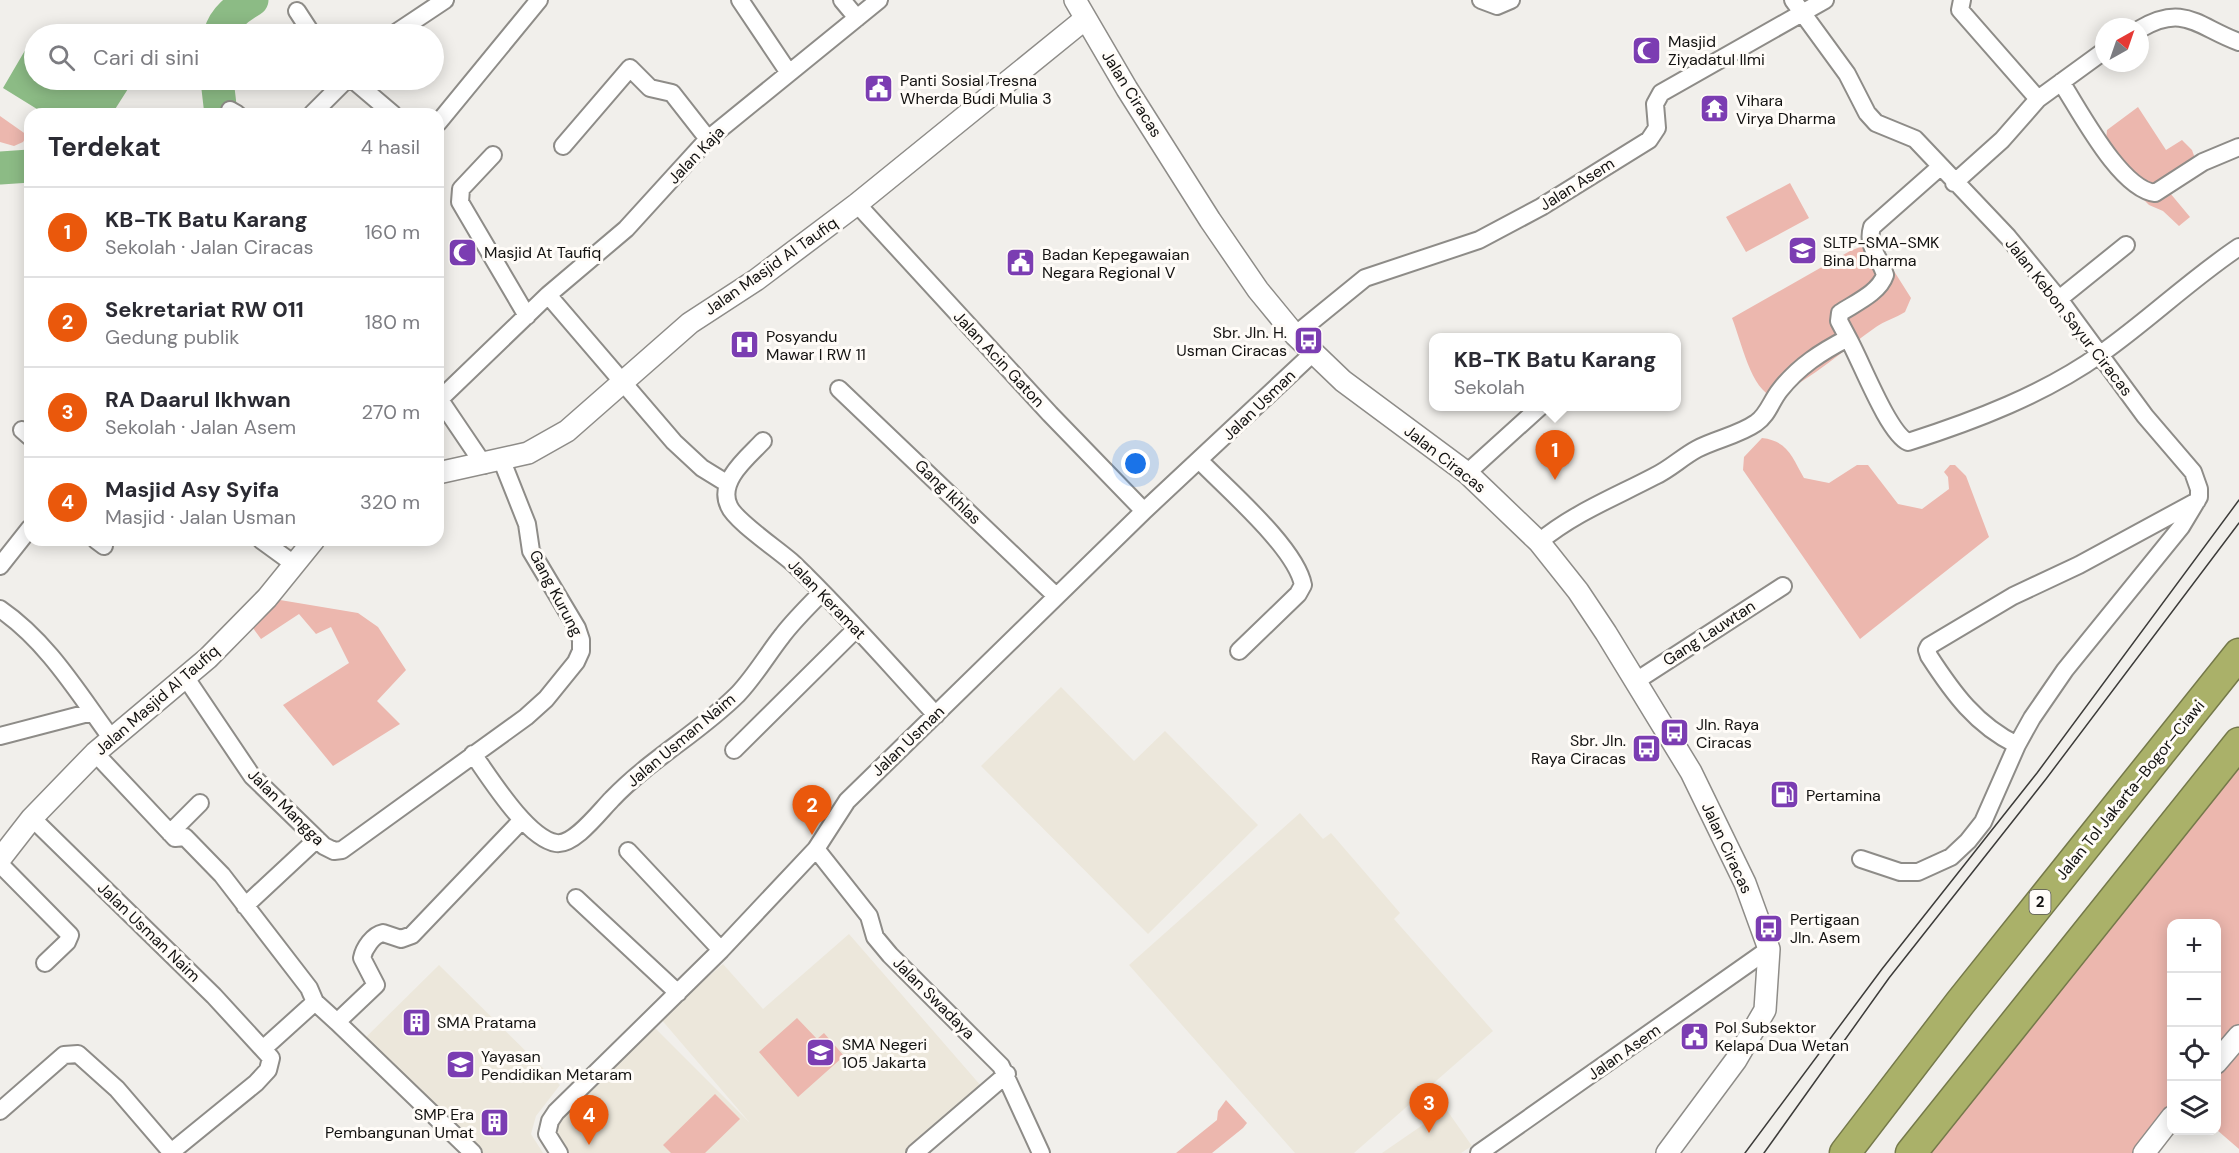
<!DOCTYPE html>
<html lang="id">
<meta charset="utf-8">
<style>
:root{--surface:#fff;--page:#f7f7f7;--text:#2b2b33;--muted:#7c7c81;--line:#e1e1e2;--accent:#ea580c}
body{margin:0;font-family:"DM Sans",sans-serif;background:var(--page);color:var(--text)}
.controls{position:absolute;right:18px;bottom:18px;display:grid;overflow:hidden;border-radius:12px;box-shadow:0 3px 15px #0003}
.controls button{width:54px;height:54px;display:grid;place-items:center;padding:0;border:0;border-bottom:2px solid var(--line);background:var(--surface);color:var(--text);font:30px sans-serif}
.compass{position:absolute;left:2095px;top:18px;width:54px;height:54px;border-radius:50%;background:var(--surface);box-shadow:0 3px 15px #0003;rotate:40deg}
.you{position:absolute;left:1136px;top:464px;width:21px;height:21px;margin:-15px;border:4px solid #fff;border-radius:50%;background:#1a73e8;box-shadow:0 0 0 9px #1a73e833}
.badge{display:grid;place-items:center;width:39px;height:39px;border-radius:50%;background:var(--accent);color:#fff;font-size:20px;font-weight:700}
.pin{position:absolute;translate:-50% -50px;filter:drop-shadow(0 2px 3px #0008)}
.pin::after{content:'';position:absolute;top:32px;width:21px;height:18px;background:inherit;clip-path:polygon(0 0,100% 0,50% 100%)}
.popup{position:absolute;left:1429px;top:333px;width:252px;height:78px;box-sizing:border-box;display:grid;place-content:center;border-radius:12px;background:var(--surface);filter:drop-shadow(0 2px 4px #0005);font-size:20px;white-space:nowrap;color:var(--muted)}
.popup b{font-size:22px;color:var(--text)}
.popup::after{content:'';position:absolute;left:50%;top:100%;margin-left:-12px;border:12px solid transparent;border-top-color:var(--surface)}
.list{margin:0;padding:0;list-style:none}
h2{display:flex;justify-content:space-between;align-items:center;height:78px;margin:0;padding:0 24px;font-size:26px}
h2 small{font-size:20px;font-weight:400;color:var(--muted)}
.list li{display:grid;grid-template-columns:39px 1fr auto;gap:18px;align-items:center;box-sizing:border-box;height:90px;padding:0 24px;border-top:2px solid var(--line)}
.list b{display:block;font-size:22px;white-space:nowrap}
.list p{margin:0;font-size:20px;white-space:nowrap;color:var(--muted)}
.list em{font-size:20px;font-style:normal;color:var(--muted)}
.icon{flex:none;width:33px;height:33px;fill:none;stroke:currentColor;stroke-width:2;stroke-linecap:round;stroke-linejoin:round}
.map{position:relative;flex:none;width:2239px;height:1153px;overflow:hidden}
.search{position:absolute;background:var(--surface);box-shadow:0 3px 15px #0003;left:24px;top:24px;width:420px;height:66px;display:flex;align-items:center;gap:15px;box-sizing:border-box;padding:0 21px;border-radius:33px;color:var(--muted);font-size:22px}
.panel{position:absolute;background:var(--surface);box-shadow:0 3px 15px #0003;left:24px;top:108px;width:420px;height:438px;border-radius:18px}
.map>svg:first-child{display:block}
.built{fill:#ece7db}
.green{fill:#ecb7ae}
.water{fill:#8cbb85}
.lines{fill:none;stroke-linecap:round;stroke-linejoin:round}
.river{stroke:#8cbb85;stroke-width:33}
.minor-casing{stroke:#8e8c88;stroke-width:20}
.tertiary-casing{stroke:#8e8c88;stroke-width:24}
.motorway-casing{stroke:#75794a;stroke-width:33}
.minor{stroke:#fff;stroke-width:16}
.tertiary{stroke:#fff;stroke-width:21}
.motorway{stroke:#aab169;stroke-width:30}
.tram{stroke:#3c3b39;stroke-width:1.5}
.labels{text-anchor:middle;dominant-baseline:central;stroke-width:6;stroke-linejoin:round;paint-order:stroke}
.shield{fill:#fffcf8;stroke:#5a5856;stroke-width:1.5}
.shield-label{font-size:15px;font-weight:bold;fill:#131211}
.poi-label{font-size:16px;fill:#131211;stroke:#fffcf8;text-anchor:start}
.street-label{font-size:16px;fill:#131211;stroke:#fffcf8}
</style>
<div class="map">
<svg width="2239" height="1153" viewBox="0 0 2239 1153">
<rect width="100%" height="100%" fill="#f1efeb"/>
<path class="built" d="M1061,687l73,74 31,-30 93,94 -110,109 -167,-168z
M1300,813l23,26 8,-6 69,80 -6,6 99,112 -139,122h-59l-166,-188z
M849,934l133,153 -76,66h-342l-11,-12 5,-31 89,-90 103,103 -90,-105 63,-54 40,45z
M439,965l121,120 -24,31 -5,18 12,19h-72l-113,-108z
M1446,1109l26,37 -11,7h-79z"/>
<path class="green" d="M2138,107l28,43 16,-10 10,10 5,14 -27,29 20,24 -11,9 -16,-15 -14,-6 -25,-25 -18,-40 1,-10z
M0,116l27,19 -4,7 -9,4 -14,-4z
M1790,183l19,35 -63,34 -20,-35z
M1875,241l36,57 -6,14c-9,6 -21,9 -29,15 -34,24 -64,52 -102,70 -23,-6 -33,-57 -42,-79l118,-67z
M1762,438c26,3 30,19 42,40l25,5 28,-18h11l30,39 24,5 27,-20 -1,-12 -4,-5 6,-7h5l11,11 23,61 -129,102 -117,-169 1,-13z
M280,600l78,13 20,14 28,43 -29,31 23,23 -67,42 -50,-61 66,-42 -18,-36 -15,7 -17,-20 -38,25 -8,-11z
M2239,743v406l-22,-19 -1,-206h-44l-1,193 -27,36h-233z
M797,1018l20,21 7,-6 20,23 -46,41 -39,-45z
M715,1094l25,25 -35,34h-34l-8,-8z
M1226,1100l21,23 -4,5 -31,25h-36l41,-33 1,-9z"/>
<path class="water" d="M34,35v45l99,1 -21,33h-67l-42,-26z"/>
<g class="lines">
<path class="river" d="M220,34c4,-16 18,-26 32,-34
M217,80l4,34
M0,168l30,-2"/>
<defs>
<path id="minor" d="M740,0l49,73
M842,0l15,18
M1481,0l16,6 14,-6
M1793,0l54,74 20,39 9,10 39,16 93,98 51,62 86,117 48,56 6,17v8l-18,30 -116,143 -33,48 -15,27 -34,77 -15,19 -17,16 -33,15h-18l-39,-13
M1962,0l-2,10 78,89
M297,11l15,23
M2140,29c44,-26 58,-2 99,13
M394,34l51,-34
M353,80l40,34
M2061,82c19,29 59,107 94,111l48,-31 36,-15
M230,110l7,4
M312,114l34,-34
M438,123l101,-123
M563,146l67,-78 20,20 22,5 36,46
M493,155l-32,34 -1,13 67,114
M1954,183l48,-43 36,-41 66,-48
M857,204l193,210 94,97
M2059,299l67,-54
M1295,335l70,-57 114,-38 62,-33 108,-67 8,-12 -2,-24 6,-11 164,-93
M1848,338l-9,-17 1,-8c15,-10 39,-20 45,-38 -5,-18 -19,-28 -13,-48l68,-60
M839,389l217,207
M438,397l46,68
M440,399l108,-104
M22,430l8,7
M763,441c-15,16 -46,40 -34,65 6,15 51,45 65,58 50,48 95,100 142,151
M1200,461c28,29 96,87 103,124l-5,9 -59,57
M1467,473l74,-67
M728,484l-26,-16 -28,-26 -126,-147 78,-66 82,-90 171,-139
M96,540l8,6
M261,540l33,24
M1539,542c35,-29 76,-45 116,-66 15,-7 27,-19 42,-27 19,-10 42,-14 59,-26 12,-8 15,-22 24,-33 19,-24 41,-38 68,-52 13,23 40,95 60,104 66,-21 137,-48 194,-89 48,-34 89,-74 137,-106
M0,566l30,-38
M0,609c48,33 78,84 112,130
M186,678l66,98 72,70 10,5 8,-1 184,-133 20,-18 30,-37 5,-11v-11l-4,-12 -46,-77 -4,-27 -25,-63
M1636,681l147,-95
M0,736l92,-24
M2017,745c-41,-20 -64,-52 -88,-89l-2,-6 2,-4 84,-50 66,-31 118,-64
M734,750l122,-121
M95,753l80,85 10,-1 37,38 87,113 6,14
M473,754c17,24 54,84 83,89 18,3 44,-32 56,-44 38,-40 87,-66 126,-105 17,-18 29,-39 44,-58 12,-16 27,-30 40,-44
M32,818l182,178 57,62 -3,12 -12,13 -86,70
M170,833l30,-30
M816,849l53,67 6,21 15,18 111,111 40,87
M628,851l93,99
M0,864l70,71 -3,7 -22,21
M576,898l102,95
M245,906l72,-67
M337,1022l136,131
M264,1048l51,-46 22,20 39,-37 -14,-27c2,-10 11,-23 21,-25l18,6 11,-4 110,-115
M0,1111l64,-56 14,-1 39,35 55,64
M559,1153l-12,-19 3,-13 6,-9 165,-162 95,-101 31,-48 297,-290 168,-157
M915,1153l92,-79
M1479,1153l290,-204"/>
<path id="tertiary" d="M1075,0l52,89 83,131 48,70 37,45 48,46 124,92 72,69 39,49 28,42 85,139 54,111 24,66 -4,61 -29,50 -69,93
M438,473l90,-20 39,-22 123,-108 66,-43 101,-76 228,-185
M0,859l32,-41 63,-65 113,-95 59,-60 47,-58
M2216,1063l23,-27
M2144,1153l28,-36"/>
<path id="motorway" d="M1845,1153l115,-150 279,-349
M1911,1153l328,-410"/>
</defs>
<use href="#minor" class="minor-casing"/>
<use href="#tertiary" class="tertiary-casing"/>
<use href="#motorway" class="motorway-casing"/>
<use href="#minor" class="minor"/>
<use href="#tertiary" class="tertiary"/>
<use href="#motorway" class="motorway"/>
<path class="tram" d="M1745,1153l137,-184 155,-196 202,-273
M1764,1153l125,-175 157,-199 193,-256"/>
</g>
<defs>
<symbol id="mosque-square" viewBox="-11 -11 22 22"><rect x="-9" y="-9" width="18" height="18" rx="4" fill="#7b3db2" stroke="#fffcf8"/><path d="M3.5-4.9A6 6 0 1 0 3.5 4.9A5 5 0 1 1 3.5-4.9Z" fill="#fff"/></symbol>
<symbol id="civic-square" viewBox="-11 -11 22 22"><rect x="-9" y="-9" width="18" height="18" rx="4" fill="#7b3db2" stroke="#fffcf8"/><path d="M-.6-6.5H3V-4.5H.6V-3L4-1V1h2V6H-6V1h2V-1L-.6-3ZM-1.2 2.5V6h2.4V2.5Z" fill="#fff"/></symbol>
<symbol id="temple-square" viewBox="-11 -11 22 22"><rect x="-9" y="-9" width="18" height="18" rx="4" fill="#7b3db2" stroke="#fffcf8"/><path d="M0-6L5-2H3V0L6.5 2.5H4V6H1.5V3h-3V6H-4V2.5H-6.5L-3 0V-2H-5Z" fill="#fff"/></symbol>
<symbol id="school-square" viewBox="-11 -11 22 22"><rect x="-9" y="-9" width="18" height="18" rx="4" fill="#7b3db2" stroke="#fffcf8"/><path d="M0-5L7-2L0 1L-7-2ZM-4 1L0 2.5L4 1V4Q0 6-4 4Z" fill="#fff"/></symbol>
<symbol id="bus-square" viewBox="-11 -11 22 22"><rect x="-9" y="-9" width="18" height="18" rx="4" fill="#7b3db2" stroke="#fffcf8"/><path d="M-5-6H5V4H4V6H2V4H-2V6H-4V4H-5ZM-3.5-4V0h7V-4ZM-3.5 1.2v1.5H-2V1.2ZM2 1.2v1.5H3.5V1.2Z" fill="#fff"/></symbol>
<symbol id="hospital-square" viewBox="-11 -11 22 22"><rect x="-9" y="-9" width="18" height="18" rx="4" fill="#7b3db2" stroke="#fffcf8"/><path d="M-5-5h3v3.5h4V-5h3V5h-3V1.5h-4V5h-3Z" fill="#fff"/></symbol>
<symbol id="fuel-square" viewBox="-11 -11 22 22"><rect x="-9" y="-9" width="18" height="18" rx="4" fill="#7b3db2" stroke="#fffcf8"/><path d="M-5.5-6h7V0h2V4h1.3V-2.5L3-4.5l.8-.8L6-3V5H2.5V1h-1V6h-7ZM-4.2-4.7v3.2H.2V-4.7Z" fill="#fff"/></symbol>
<symbol id="building-square" viewBox="-11 -11 22 22"><rect x="-9" y="-9" width="18" height="18" rx="4" fill="#7b3db2" stroke="#fffcf8"/><path d="M-4-6H4V6H1V3H-1V6H-4ZM-2.5-4.3h1.7v1.8h-1.7ZM.8-4.3h1.7v1.8H.8ZM-2.5-1h1.7V.8h-1.7ZM.8-1h1.7V.8H.8Z" fill="#fff"/></symbol>
</defs>
<g fill-rule="evenodd">
<use href="#mosque-square" x="1630" y="34" width="33" height="33"/>
<use href="#civic-square" x="862" y="72" width="33" height="33"/>
<use href="#temple-square" x="1698" y="92" width="33" height="33"/>
<use href="#school-square" x="1786" y="234" width="33" height="33"/>
<use href="#mosque-square" x="446" y="236" width="33" height="33"/>
<use href="#civic-square" x="1004" y="246" width="33" height="33"/>
<use href="#bus-square" x="1292" y="324" width="33" height="33"/>
<use href="#hospital-square" x="728" y="328" width="33" height="33"/>
<use href="#bus-square" x="1658" y="716" width="33" height="33"/>
<use href="#bus-square" x="1630" y="732" width="33" height="33"/>
<use href="#fuel-square" x="1768" y="778" width="33" height="33"/>
<use href="#bus-square" x="1752" y="912" width="33" height="33"/>
<use href="#building-square" x="400" y="1006" width="33" height="33"/>
<use href="#civic-square" x="1678" y="1020" width="33" height="33"/>
<use href="#school-square" x="804" y="1036" width="33" height="33"/>
<use href="#school-square" x="444" y="1048" width="33" height="33"/>
<use href="#building-square" x="478" y="1106" width="33" height="33"/>
</g>
<g class="labels">
<rect class="shield" x="2029.5" y="890" width="21" height="24" rx="4.5"/>
<g class="shield-label">
<text x="2040" y="902">2</text>
</g>
<g class="poi-label">
<text x="1668" y="41">Masjid<tspan x="1668" dy="18">Ziyadatul Ilmi</tspan></text>
<text x="900" y="80">Panti Sosial Tresna<tspan x="900" dy="18">Wherda Budi Mulia 3</tspan></text>
<text x="1736" y="100">Vihara<tspan x="1736" dy="18">Virya Dharma</tspan></text>
<text x="1823" y="242">SLTP-SMA-SMK<tspan x="1823" dy="18">Bina Dharma</tspan></text>
<text x="484" y="252">Masjid At Taufiq</text>
<text x="1042" y="254">Badan Kepegawaian<tspan x="1042" dy="18">Negara Regional V</tspan></text>
<text x="1287" y="332" text-anchor="end">Sbr. Jln. H.<tspan x="1287" dy="18">Usman Ciracas</tspan></text>
<text x="766" y="336">Posyandu<tspan x="766" dy="18">Mawar I RW 11</tspan></text>
<text x="1696" y="724">Jln. Raya<tspan x="1696" dy="18">Ciracas</tspan></text>
<text x="1626" y="740" text-anchor="end">Sbr. Jln.<tspan x="1626" dy="18">Raya Ciracas</tspan></text>
<text x="1806" y="795">Pertamina</text>
<text x="1790" y="919">Pertigaan<tspan x="1790" dy="18">Jln. Asem</tspan></text>
<text x="437" y="1022">SMA Pratama</text>
<text x="1715" y="1027">Pol Subsektor<tspan x="1715" dy="18">Kelapa Dua Wetan</tspan></text>
<text x="842" y="1044">SMA Negeri<tspan x="842" dy="18">105 Jakarta</tspan></text>
<text x="481" y="1056">Yayasan<tspan x="481" dy="18">Pendidikan Metaram</tspan></text>
<text x="474" y="1114" text-anchor="end">SMP Era<tspan x="474" dy="18">Pembangunan Umat</tspan></text>
</g>
<g class="street-label">
<text transform="translate(1132 94) rotate(58)">Jalan Ciracas</text>
<text transform="translate(696 155) rotate(-46)">Jalan Kaja</text>
<text transform="translate(1577 184) rotate(-32)">Jalan Asem</text>
<text transform="translate(771 266) rotate(-35)">Jalan Masjid Al Taufiq</text>
<text transform="translate(2069 317) rotate(52)">Jalan Kebon Sayur Ciracas</text>
<text transform="translate(999 359) rotate(47)">Jalan Acin Gaton</text>
<text transform="translate(1259 405) rotate(-44)">Jalan Usman</text>
<text transform="translate(1445 459) rotate(38)">Jalan Ciracas</text>
<text transform="translate(948 492) rotate(44)">Gang Ikhlas</text>
<text transform="translate(556 593) rotate(62)">Gang Kurung</text>
<text transform="translate(827 599) rotate(46)">Jalan Keramat</text>
<text transform="translate(1709 633) rotate(-33)">Gang Lauwtan</text>
<text transform="translate(157 700) rotate(-41)">Jalan Masjid Al Taufiq</text>
<text transform="translate(681 740) rotate(-40)">Jalan Usman Naim</text>
<text transform="translate(908 741) rotate(-44)">Jalan Usman</text>
<text transform="translate(2130 790) rotate(-51)">Jalan Tol Jakarta–Bogor–Ciawi</text>
<text transform="translate(286 807) rotate(45)">Jalan Mangga</text>
<text transform="translate(1727 848) rotate(65)">Jalan Ciracas</text>
<text transform="translate(149 932) rotate(44)">Jalan Usman Naim</text>
<text transform="translate(934 998) rotate(45)">Jalan Swadaya</text>
<text transform="translate(1624 1052) rotate(-35)">Jalan Asem</text>
</g>
</g>
</svg>
<div class="controls">
<button>+</button>
<button>−</button>
<button><svg class="icon" aria-label="locate" viewBox="0 0 24 24"><circle cx="12" cy="12" r="6"/><path d="M12 2v4M12 18v4M2 12h4M18 12h4"/></svg></button>
<button><svg class="icon" aria-label="layers" viewBox="0 0 24 24"><path d="M12 4l9 5-9 5-9-5zM3 14l9 5 9-5"/></svg></button>
</div>
<svg class="compass" viewBox="-18 -18 36 36"><path d="M0-13l5 13h-10z" fill="#e53935"/><path d="M0 13l5-13h-10z" fill="#7c7c81"/></svg>
<div class="you"></div>
<div class="pin badge" style="left:1555px;top:480px">1</div>
<div class="popup"><b>KB-TK Batu Karang</b>Sekolah</div>
<div class="pin badge" style="left:812px;top:835px">2</div>
<div class="pin badge" style="left:1429px;top:1133px">3</div>
<div class="pin badge" style="left:589px;top:1145px">4</div>
<div class="search"><svg class="icon" aria-label="search" viewBox="0 0 24 24"><circle cx="10" cy="10" r="6"/><path d="M15 15l6 6"/></svg>Cari di sini</div>
<section class="panel">
<h2>Terdekat<small>4 hasil</small></h2>
<ul class="list">
<li><span class="badge">1</span><div><b>KB-TK Batu Karang</b><p>Sekolah · Jalan Ciracas</p></div><em>160 m</em></li>
<li><span class="badge">2</span><div><b>Sekretariat RW 011</b><p>Gedung publik</p></div><em>180 m</em></li>
<li><span class="badge">3</span><div><b>RA Daarul Ikhwan</b><p>Sekolah · Jalan Asem</p></div><em>270 m</em></li>
<li><span class="badge">4</span><div><b>Masjid Asy Syifa</b><p>Masjid · Jalan Usman</p></div><em>320 m</em></li>
</ul>
</section>
</div>
